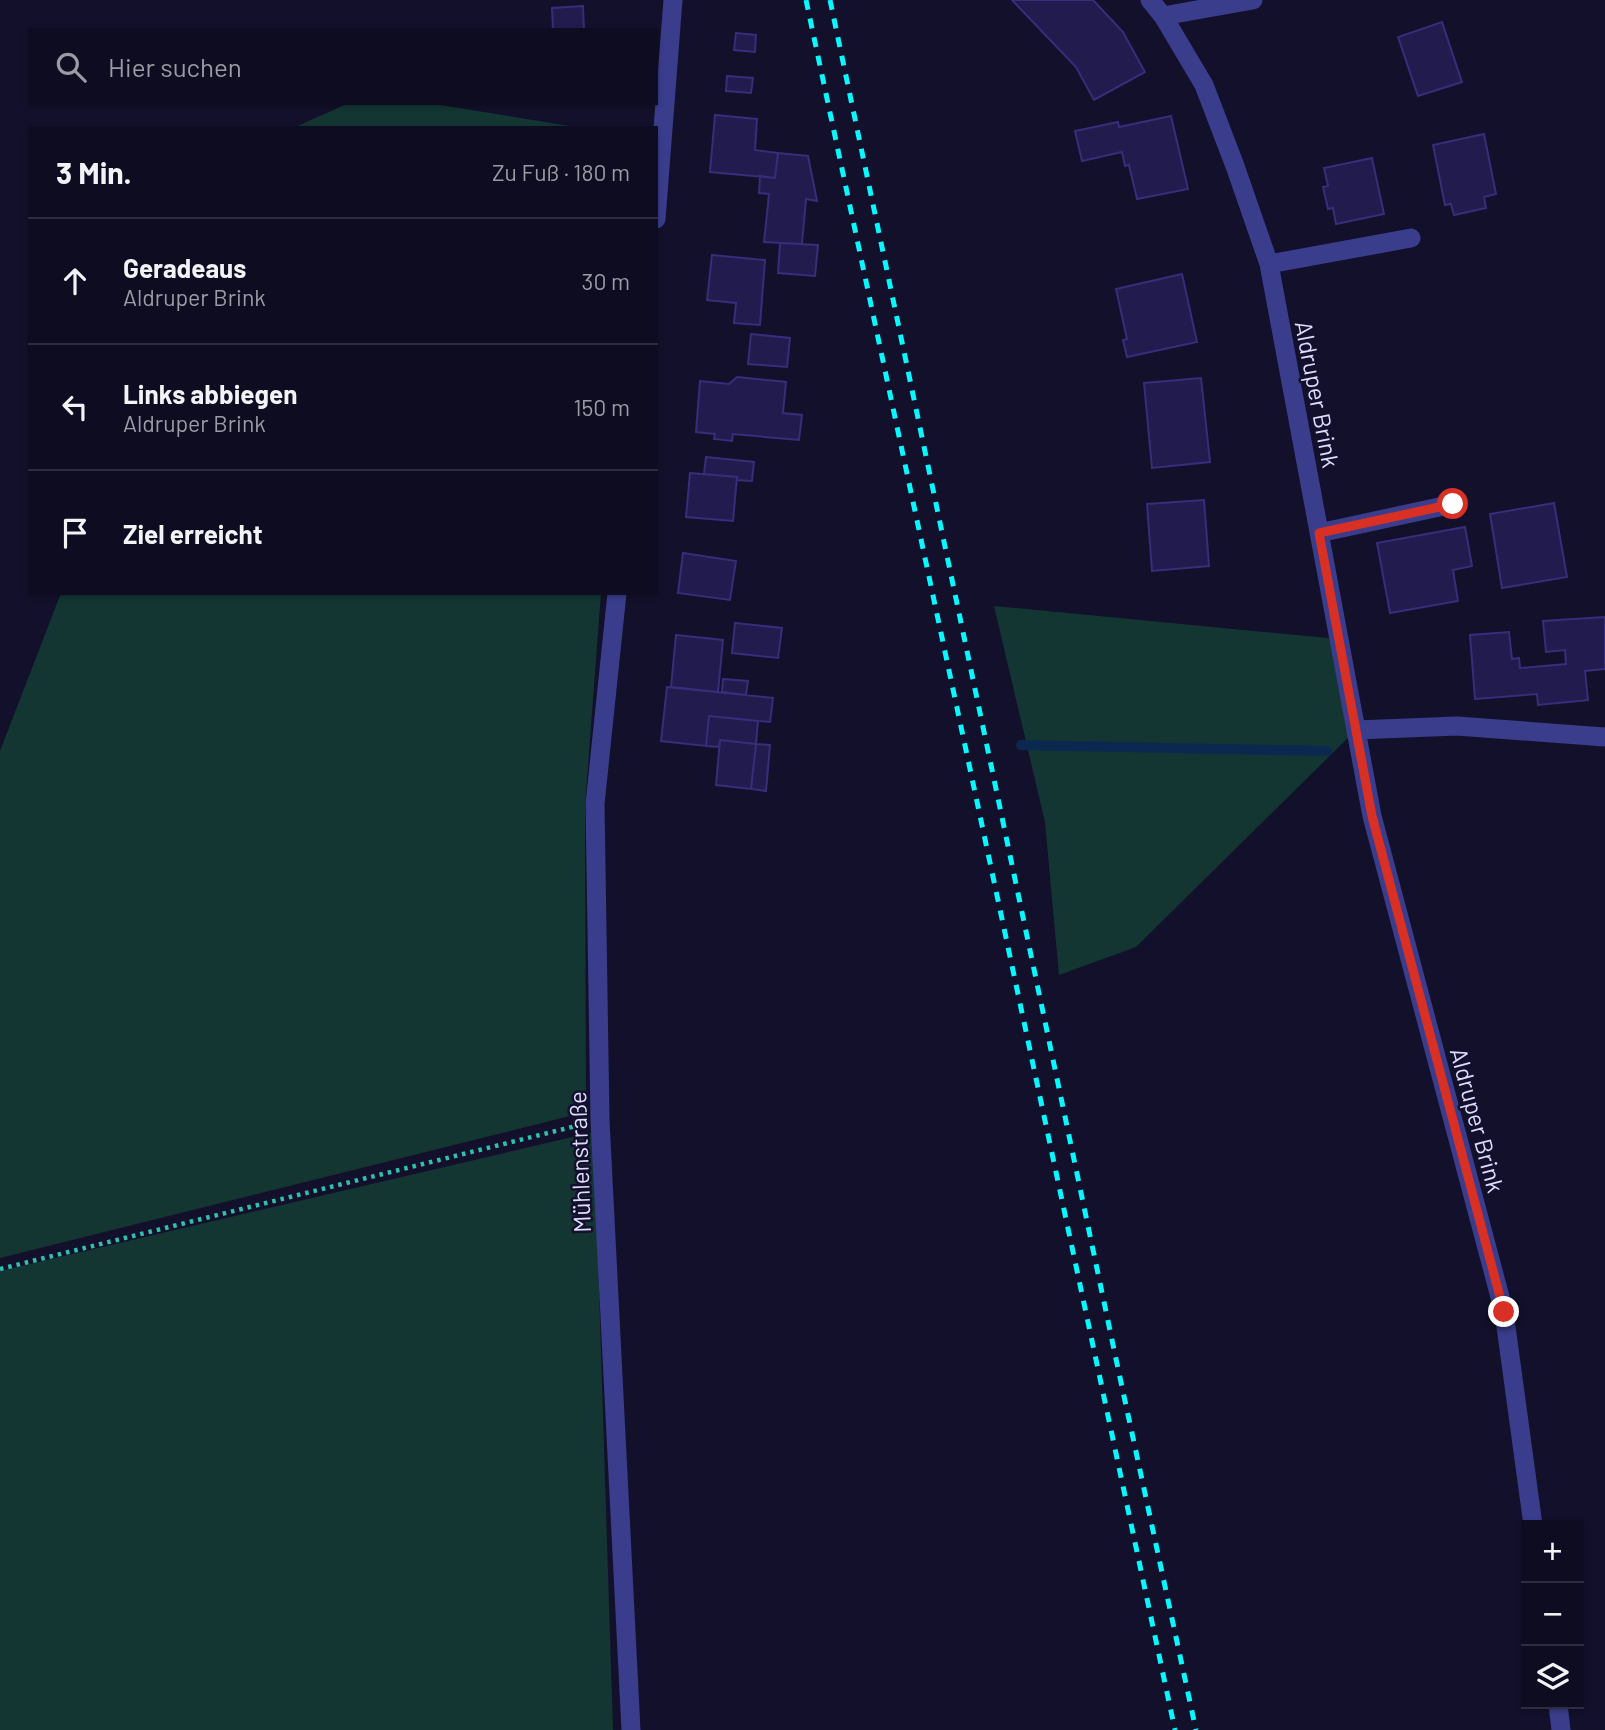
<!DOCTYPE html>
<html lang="de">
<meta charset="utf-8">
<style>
:root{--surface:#0e0c21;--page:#17152a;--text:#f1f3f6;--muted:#9b9ba5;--line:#2e2c3f}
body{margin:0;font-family:Barlow,sans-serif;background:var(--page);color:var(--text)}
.controls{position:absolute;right:21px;bottom:21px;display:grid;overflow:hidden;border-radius:0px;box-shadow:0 2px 5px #0004}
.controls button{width:63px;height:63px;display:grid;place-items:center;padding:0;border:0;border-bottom:2px solid var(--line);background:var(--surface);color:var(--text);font:35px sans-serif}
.stop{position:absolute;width:21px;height:21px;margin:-16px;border:5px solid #d93025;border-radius:50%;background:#fff}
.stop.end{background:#d93025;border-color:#fff;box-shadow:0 2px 7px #0008}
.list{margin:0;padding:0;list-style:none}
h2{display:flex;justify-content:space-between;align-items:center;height:91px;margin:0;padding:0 28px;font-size:30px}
h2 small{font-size:23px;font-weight:400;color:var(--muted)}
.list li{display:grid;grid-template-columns:46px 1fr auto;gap:21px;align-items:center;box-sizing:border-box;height:126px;padding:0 28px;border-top:2px solid var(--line)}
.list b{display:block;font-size:26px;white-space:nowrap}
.list p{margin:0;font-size:23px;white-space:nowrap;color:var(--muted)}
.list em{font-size:23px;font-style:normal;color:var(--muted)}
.icon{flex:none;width:38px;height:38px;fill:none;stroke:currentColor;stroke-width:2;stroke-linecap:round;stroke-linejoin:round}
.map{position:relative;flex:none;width:1605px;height:1730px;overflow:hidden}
.search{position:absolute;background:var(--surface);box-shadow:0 2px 5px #0004;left:28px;top:28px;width:630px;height:77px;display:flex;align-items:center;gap:18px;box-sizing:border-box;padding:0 24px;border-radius:0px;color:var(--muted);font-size:26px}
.panel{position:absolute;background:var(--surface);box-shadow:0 2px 5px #0004;left:28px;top:126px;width:630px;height:469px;border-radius:0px}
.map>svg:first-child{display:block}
.green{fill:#133633}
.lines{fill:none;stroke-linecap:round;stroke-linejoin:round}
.stream{stroke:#0b2950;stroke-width:10}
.building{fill:#221c4e;stroke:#372d7a;stroke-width:2}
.path{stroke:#2cc2ae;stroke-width:4.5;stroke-dasharray:3.5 5;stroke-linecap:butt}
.minor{stroke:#3a3d8c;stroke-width:19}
.rail{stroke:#07f8ff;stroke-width:5;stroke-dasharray:10 9;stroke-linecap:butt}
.route{stroke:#d93025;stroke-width:9}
.labels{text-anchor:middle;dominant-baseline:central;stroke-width:5;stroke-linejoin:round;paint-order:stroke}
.street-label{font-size:24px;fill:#dddbff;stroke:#13102c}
</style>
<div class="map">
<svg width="1605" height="1730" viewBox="0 0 1605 1730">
<rect width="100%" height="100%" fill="#13102c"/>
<path class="green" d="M349,103h79l154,25h-289z
M61,593h540l-16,213 1,306 -586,146v-507z
M994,606l344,33 18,91 -220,217 -77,28 -14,-153z
M594,1132l19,598h-613v-459z"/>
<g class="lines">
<path class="stream" d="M1021,745l306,6"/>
</g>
<path class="building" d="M1012,0h81l30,32 22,40 -51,28 -18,-33z
M583,6l1,24h-31l-1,-22z
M1442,22l20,60 -44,14 -20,-59z
M736,33l20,2 -1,17 -21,-2z
M727,76l26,2 -2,15 -25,-2z
M715,115l42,4 -2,31 23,3 -3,25 -65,-6z
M1171,116l17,73 -51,10 -8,-34 -4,1 -3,-14 -40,9 -7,-30 43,-9 1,5z
M1484,134l12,60 -12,3 2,11 -32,7 -3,-11 -6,1 -12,-60z
M778,153l30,3 9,45 -11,-2 -4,45 -38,-2 5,-48 -10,-1 1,-17 15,2z
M1372,158l12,56 -48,10 -3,-16 -5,1 -5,-22 5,-1 -4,-18z
M780,243l38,2 -3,31 -37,-3z
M712,255l53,5 -5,65 -26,-2 2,-20 -29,-3z
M1182,274l15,68 -70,15 -4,-17 4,-1 -11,-50z
M751,334l39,4 -3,29 -39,-3z
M737,377l49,5 -3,31 19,2 -3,25 -66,-6 -1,7 -18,-2 1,-5 -19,-2 4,-51 29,3z
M1201,378l9,84 -58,6 -8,-85z
M706,457l48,5 -2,19 -15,-1v-3l-33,-3z
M690,473l47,4 -4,44 -47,-4z
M1204,500l5,66 -57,5 -5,-67z
M1554,503l13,74 -65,11 -12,-74z
M1465,527l7,39 -19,4 5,31 -68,12 -13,-70z
M683,553l53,8 -6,39 -52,-7z
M1605,617v52l-20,2 3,29 -50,5 -1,-11 -62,5 -5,-64 39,-3 3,27 7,-1 1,10 46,-4 -1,-14 -19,2 -3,-31z
M735,623l47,5 -4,30 -46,-5z
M676,635l47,5 -5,52 -47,-5z
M723,679l25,2 -2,14 -24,-3z
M667,687l106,11 -3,24 -61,-6 -3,30 -45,-5z
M709,716l49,5 -2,23 -36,-4 -1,7 -13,-1z
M720,740l36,4 -5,45 -35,-4z
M756,744l14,1 -4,46 -15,-2z"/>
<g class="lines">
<path class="path" d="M0,1269l576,-143"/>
<path class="minor" d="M1150,0l13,16 41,69 31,81 34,98 103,552 132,496 29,213
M1163,16l90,-16
M656,219l17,-219
M1269,264l142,-26
M1319,533l134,-29
M617,593l-22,211 5,316 31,610
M1356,730l101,-4 148,11
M1558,1704l3,26"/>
<path class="rail" d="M806,0l369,1730
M830,0l286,1359 80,371"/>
</g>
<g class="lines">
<path class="route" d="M1453,504l-134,29 53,283 132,496"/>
</g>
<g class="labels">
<g class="street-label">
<text transform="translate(1318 394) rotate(79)">Aldruper Brink</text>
<text transform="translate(1478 1120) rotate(75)">Aldruper Brink</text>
<text transform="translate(579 1162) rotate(-92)">Mühlenstraße</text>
</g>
</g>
</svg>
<div class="controls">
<button>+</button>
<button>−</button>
<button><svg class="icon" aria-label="layers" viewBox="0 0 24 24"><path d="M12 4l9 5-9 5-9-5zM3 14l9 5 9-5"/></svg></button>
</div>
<div class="stop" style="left:1453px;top:504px"></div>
<div class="stop end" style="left:1504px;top:1312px"></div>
<div class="search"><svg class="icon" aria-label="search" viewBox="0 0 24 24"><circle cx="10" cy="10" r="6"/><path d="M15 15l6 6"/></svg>Hier suchen</div>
<section class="panel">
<h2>3 Min.<small>Zu Fuß · 180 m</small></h2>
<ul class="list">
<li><svg class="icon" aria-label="ahead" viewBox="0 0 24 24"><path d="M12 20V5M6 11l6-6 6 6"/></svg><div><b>Geradeaus</b><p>Aldruper Brink</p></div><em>30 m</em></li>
<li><svg class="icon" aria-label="left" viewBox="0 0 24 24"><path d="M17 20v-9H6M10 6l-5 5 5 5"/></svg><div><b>Links abbiegen</b><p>Aldruper Brink</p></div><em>150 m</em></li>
<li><svg class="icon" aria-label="arrive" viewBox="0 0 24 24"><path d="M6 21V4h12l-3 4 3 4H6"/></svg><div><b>Ziel erreicht</b></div></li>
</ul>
</section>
</div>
